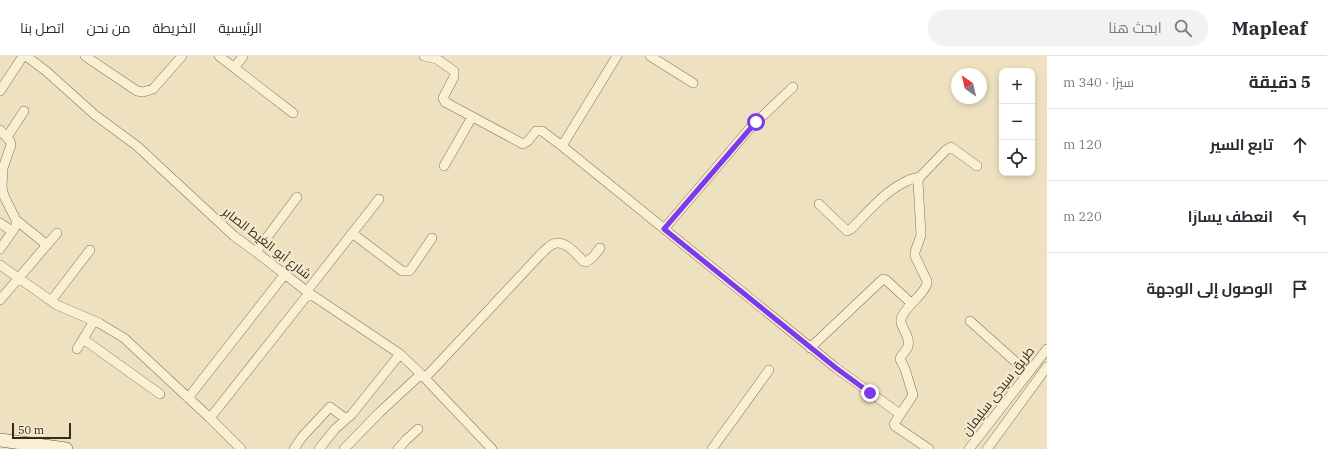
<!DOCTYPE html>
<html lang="ar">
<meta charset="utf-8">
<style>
:root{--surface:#fff;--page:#f2f2f3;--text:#2b2b33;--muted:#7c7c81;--line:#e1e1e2}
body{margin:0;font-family:"IBM Plex Serif",Cairo,serif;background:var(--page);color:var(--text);direction:rtl}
.controls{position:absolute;right:12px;top:12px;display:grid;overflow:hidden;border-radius:8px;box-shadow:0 2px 6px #0003}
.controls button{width:36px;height:36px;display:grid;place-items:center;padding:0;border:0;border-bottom:1px solid var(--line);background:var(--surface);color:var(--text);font:20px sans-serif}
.compass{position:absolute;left:951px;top:12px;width:36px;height:36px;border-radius:50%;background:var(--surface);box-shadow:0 2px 6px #0003;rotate:326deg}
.scale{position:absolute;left:12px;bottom:10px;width:59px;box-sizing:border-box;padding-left:4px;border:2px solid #372a1c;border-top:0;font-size:11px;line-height:14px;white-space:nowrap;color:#372a1c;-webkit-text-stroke:3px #f6ebd0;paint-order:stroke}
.stop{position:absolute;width:12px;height:12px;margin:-9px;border:3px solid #7c3aed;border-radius:50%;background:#fff}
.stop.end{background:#7c3aed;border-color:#fff;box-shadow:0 1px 4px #0008}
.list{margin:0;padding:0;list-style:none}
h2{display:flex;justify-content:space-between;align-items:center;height:52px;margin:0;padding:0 16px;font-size:17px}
h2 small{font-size:13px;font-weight:400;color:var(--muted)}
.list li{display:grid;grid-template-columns:26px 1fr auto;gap:12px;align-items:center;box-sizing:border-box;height:72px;padding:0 16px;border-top:1px solid var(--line)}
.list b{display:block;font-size:15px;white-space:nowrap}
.list em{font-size:13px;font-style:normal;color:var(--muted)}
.icon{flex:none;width:22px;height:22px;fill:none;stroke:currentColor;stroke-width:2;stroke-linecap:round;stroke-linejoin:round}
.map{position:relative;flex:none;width:1047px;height:393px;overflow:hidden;direction:ltr}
header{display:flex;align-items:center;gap:24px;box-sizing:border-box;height:56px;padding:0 20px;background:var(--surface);border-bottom:1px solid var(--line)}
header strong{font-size:19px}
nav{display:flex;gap:22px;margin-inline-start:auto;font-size:14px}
.search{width:280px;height:36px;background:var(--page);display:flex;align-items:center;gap:10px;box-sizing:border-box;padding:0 14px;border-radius:16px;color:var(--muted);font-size:15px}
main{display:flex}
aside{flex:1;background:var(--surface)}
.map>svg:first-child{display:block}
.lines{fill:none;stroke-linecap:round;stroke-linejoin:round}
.minor-casing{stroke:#877258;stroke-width:10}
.secondary-casing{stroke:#69533b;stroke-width:14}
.minor{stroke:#f9efd3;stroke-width:9}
.secondary{stroke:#f9efd3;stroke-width:13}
.route{stroke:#7c3aed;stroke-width:5}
.labels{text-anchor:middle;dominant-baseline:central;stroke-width:4;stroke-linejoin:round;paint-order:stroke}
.street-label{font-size:13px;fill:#372a1c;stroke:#f6ebd0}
</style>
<header>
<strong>Mapleaf</strong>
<div class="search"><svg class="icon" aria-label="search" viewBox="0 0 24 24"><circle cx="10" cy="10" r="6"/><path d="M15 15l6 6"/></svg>ابحث هنا</div>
<nav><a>الرئيسية</a><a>الخريطة</a><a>من نحن</a><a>اتصل بنا</a></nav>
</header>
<main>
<aside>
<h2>5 دقيقة<small>سيرًا · 340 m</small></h2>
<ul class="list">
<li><svg class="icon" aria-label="ahead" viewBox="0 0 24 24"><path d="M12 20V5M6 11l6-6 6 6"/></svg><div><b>تابع السير</b></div><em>120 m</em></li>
<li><svg class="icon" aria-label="left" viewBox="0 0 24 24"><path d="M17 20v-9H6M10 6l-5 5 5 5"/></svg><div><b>انعطف يسارًا</b></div><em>220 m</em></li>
<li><svg class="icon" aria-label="arrive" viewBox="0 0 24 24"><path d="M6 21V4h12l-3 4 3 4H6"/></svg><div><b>الوصول إلى الوجهة</b></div></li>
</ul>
</aside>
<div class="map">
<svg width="1047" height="393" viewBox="0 0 1047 393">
<rect width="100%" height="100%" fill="#eee1c0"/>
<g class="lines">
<defs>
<path id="minor" d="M26,0l20,15 49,44 42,31 97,90 22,16 53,41 91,61 21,20 71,75
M85,0l52,35 6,1 10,-3 29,-33
M219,0l74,57
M424,0l13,3 17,12v6l-11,21 2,4 78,42 5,-3 8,-10h6l20,15 274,222 64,46
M650,0l43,27
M235,11l8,-11
M0,35l23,-35
M0,74l10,11 1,4 -8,23 -1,19 2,9 12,24v5l-2,4 -14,20
M7,81l17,-26
M562,90l55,-90
M444,110l28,-49
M819,148l28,27 4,-2c16,-16 33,-37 54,-47 4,-3 10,-4 15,-5
M16,164l31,25
M0,167l12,8
M664,173l87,-102 42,-40
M352,177l50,38h7l2,-2 21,-31
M256,196l41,-55
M0,209l57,40 42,18 25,15 86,80 31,31
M307,235l72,-92
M0,244l57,-67
M51,245l39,-51
M970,265l58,52
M83,283l77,55
M810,292l73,-69 3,1 25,23
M77,293l17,-28
M425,322l115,-123c4,-4 9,-9 13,-11 12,-5 23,10 30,17l3,1 7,-5 7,-9
M188,342l97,-124
M210,362l99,-125
M294,393l8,-12 28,-30 16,12
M319,393l16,-20 17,-15 48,-60
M344,393l36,-37 41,-38
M398,393l8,-9 12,-11
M712,393l57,-79
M929,393l-34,-23 -1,-2 19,-29 -8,-26 -5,-10c1,-5 7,-8 8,-13 3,-10 -9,-20 -7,-27 4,-13 21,-22 26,-35v-3l-12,-25v-4l6,-17 -3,-54 2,-4 26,-27 5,-3 26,19
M969,393l78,-100
M987,393l60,-82"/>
<path id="secondary" d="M0,384l66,9"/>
</defs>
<use href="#minor" class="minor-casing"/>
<use href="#secondary" class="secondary-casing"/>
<use href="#minor" class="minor"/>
<use href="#secondary" class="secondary"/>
</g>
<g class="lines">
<path class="route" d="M756,66l-92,107 172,139 34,25"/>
</g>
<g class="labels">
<g class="street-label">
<text transform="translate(267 187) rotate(38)">شارع أبو الغيط الصابر</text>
<text transform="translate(998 335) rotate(-52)">طريق سيدى سليمان</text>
</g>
</g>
</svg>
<div class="controls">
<button>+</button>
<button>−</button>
<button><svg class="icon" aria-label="locate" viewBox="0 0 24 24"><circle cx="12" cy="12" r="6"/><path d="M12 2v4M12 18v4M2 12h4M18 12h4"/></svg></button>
</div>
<svg class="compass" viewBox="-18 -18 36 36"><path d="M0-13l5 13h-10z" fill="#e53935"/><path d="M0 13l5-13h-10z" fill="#7c7c81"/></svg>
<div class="scale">50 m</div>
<div class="stop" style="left:756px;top:66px"></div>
<div class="stop end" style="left:870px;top:337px"></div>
</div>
</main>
